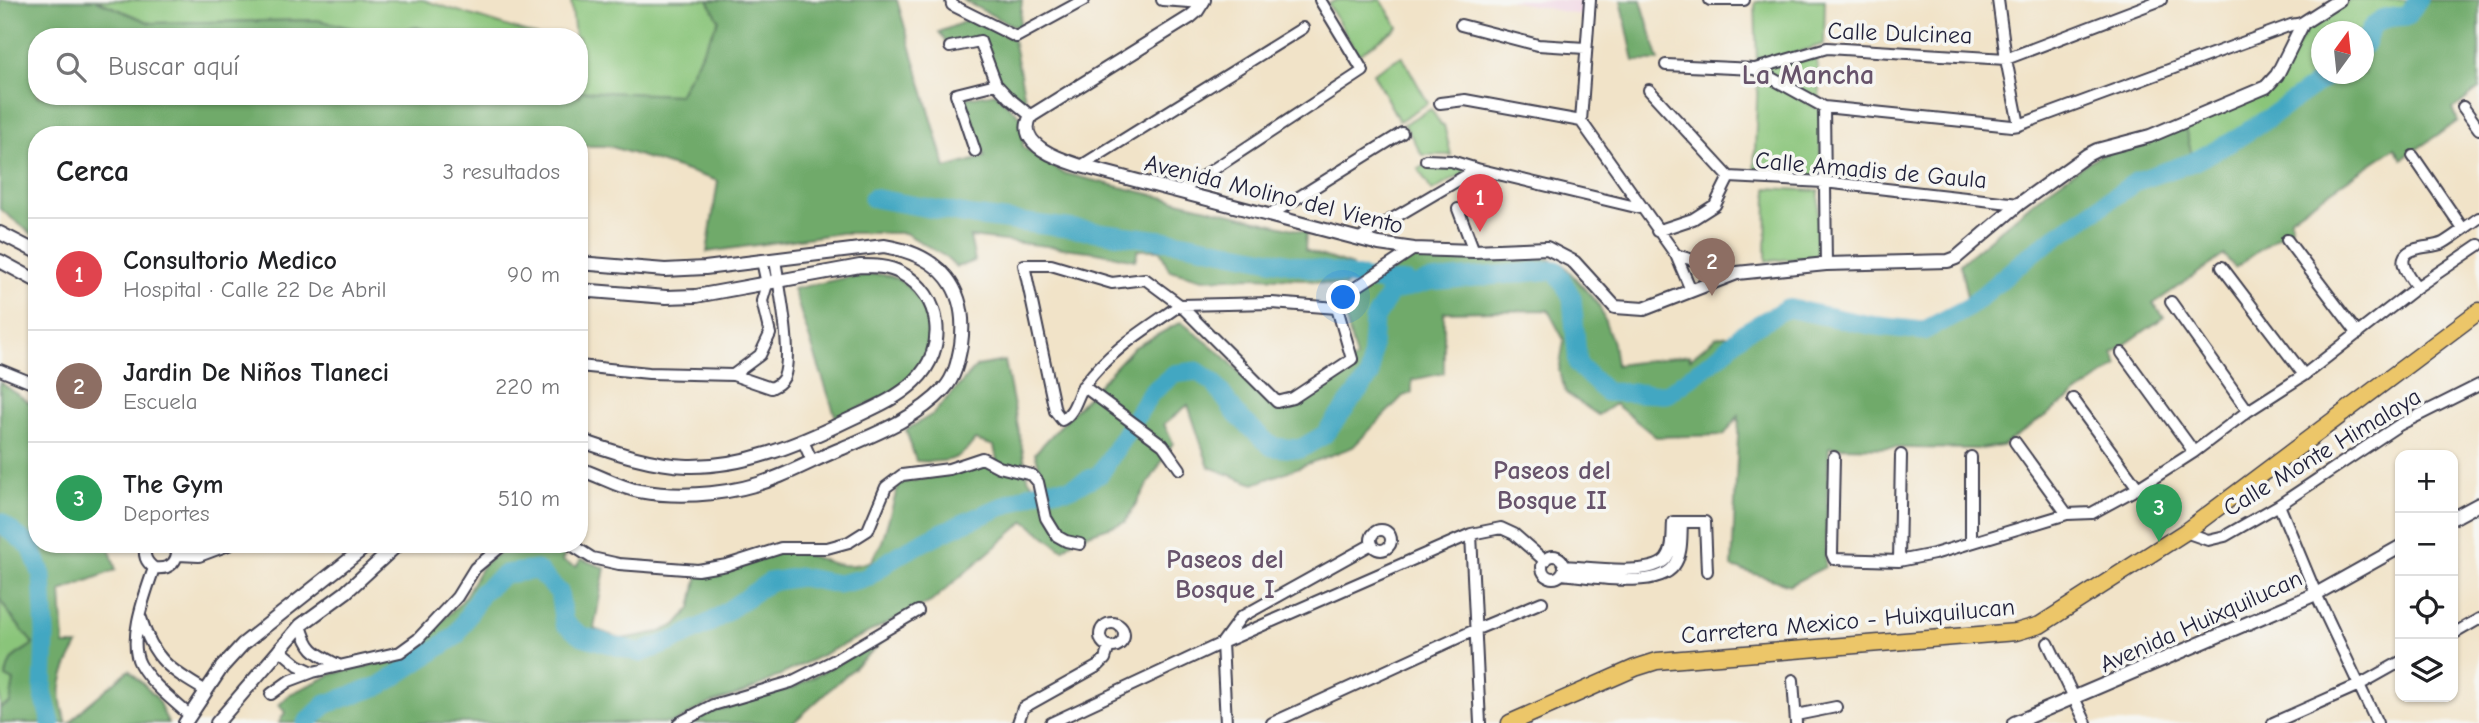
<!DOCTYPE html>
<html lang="es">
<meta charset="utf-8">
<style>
:root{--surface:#fff;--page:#f6f6f6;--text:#202124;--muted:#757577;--line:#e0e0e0;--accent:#d1495b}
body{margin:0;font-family:"Comic Neue",sans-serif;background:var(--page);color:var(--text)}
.controls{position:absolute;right:21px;bottom:21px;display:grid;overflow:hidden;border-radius:14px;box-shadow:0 2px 5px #0004}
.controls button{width:63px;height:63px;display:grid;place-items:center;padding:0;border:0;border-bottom:2px solid var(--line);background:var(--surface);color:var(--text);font:35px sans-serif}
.compass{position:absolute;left:2311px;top:21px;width:63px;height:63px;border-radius:50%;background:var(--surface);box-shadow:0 2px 5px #0004;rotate:15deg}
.you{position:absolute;left:1344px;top:298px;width:24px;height:24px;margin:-18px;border:5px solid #fff;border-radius:50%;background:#1a73e8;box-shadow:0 0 0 10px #1a73e833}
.badge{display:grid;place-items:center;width:46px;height:46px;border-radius:50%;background:var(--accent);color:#fff;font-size:23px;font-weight:700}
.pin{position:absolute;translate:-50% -58px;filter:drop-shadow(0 2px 4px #0008)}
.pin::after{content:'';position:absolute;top:37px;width:24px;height:21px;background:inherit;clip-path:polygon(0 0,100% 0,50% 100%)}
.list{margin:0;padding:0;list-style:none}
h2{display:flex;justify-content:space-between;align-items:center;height:91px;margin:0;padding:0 28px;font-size:30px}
h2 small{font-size:23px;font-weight:400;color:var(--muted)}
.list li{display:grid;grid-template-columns:46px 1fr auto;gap:21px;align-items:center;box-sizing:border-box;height:112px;padding:0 28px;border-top:2px solid var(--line)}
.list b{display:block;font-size:26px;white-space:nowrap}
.list p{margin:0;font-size:23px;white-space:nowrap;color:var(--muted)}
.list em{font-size:23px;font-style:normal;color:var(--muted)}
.icon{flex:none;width:38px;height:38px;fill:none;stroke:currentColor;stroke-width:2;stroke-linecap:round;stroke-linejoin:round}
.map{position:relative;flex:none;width:2479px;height:723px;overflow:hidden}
.search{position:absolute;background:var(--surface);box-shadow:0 2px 5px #0004;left:28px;top:28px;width:560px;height:77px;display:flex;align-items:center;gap:18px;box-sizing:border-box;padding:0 24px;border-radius:28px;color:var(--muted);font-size:26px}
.panel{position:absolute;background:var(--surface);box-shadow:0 2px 5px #0004;left:28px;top:126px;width:560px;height:427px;border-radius:28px}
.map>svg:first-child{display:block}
.built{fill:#f1d0e2}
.green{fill:#8ac57a;stroke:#56745a;stroke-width:2}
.forest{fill:#6faa6a;stroke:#486652;stroke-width:2}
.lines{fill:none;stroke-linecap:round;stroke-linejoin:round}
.river{stroke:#42a7c2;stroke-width:19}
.minor-casing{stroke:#413f50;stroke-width:14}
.tertiary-casing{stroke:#413f50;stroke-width:16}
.primary-casing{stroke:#413f50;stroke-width:19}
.minor{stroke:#fff;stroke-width:10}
.tertiary{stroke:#fff;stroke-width:12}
.primary{stroke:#ecc669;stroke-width:16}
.labels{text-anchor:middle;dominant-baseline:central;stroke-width:7;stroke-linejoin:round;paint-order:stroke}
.street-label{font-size:24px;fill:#22223b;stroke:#f6f6f2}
.neighbourhood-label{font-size:26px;font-weight:bold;fill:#67536b;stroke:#f6f6f2}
.quarter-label{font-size:28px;font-weight:bold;fill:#67536b;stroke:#f6f6f2}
</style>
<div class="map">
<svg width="2479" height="723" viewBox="0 0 2479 723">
<rect width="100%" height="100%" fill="#f6f6f2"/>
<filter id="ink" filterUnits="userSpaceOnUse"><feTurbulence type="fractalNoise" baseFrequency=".0143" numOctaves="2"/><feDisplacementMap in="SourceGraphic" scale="14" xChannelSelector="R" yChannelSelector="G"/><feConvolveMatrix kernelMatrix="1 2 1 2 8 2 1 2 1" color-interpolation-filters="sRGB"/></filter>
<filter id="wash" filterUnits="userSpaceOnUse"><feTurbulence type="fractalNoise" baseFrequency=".00686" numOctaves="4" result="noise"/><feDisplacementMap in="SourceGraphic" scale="28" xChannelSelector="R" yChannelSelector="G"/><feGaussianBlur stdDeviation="1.57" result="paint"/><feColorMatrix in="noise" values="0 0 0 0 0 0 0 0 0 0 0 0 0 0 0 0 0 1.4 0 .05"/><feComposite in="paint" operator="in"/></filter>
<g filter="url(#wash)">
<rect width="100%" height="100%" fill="#f1e3c8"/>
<path class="built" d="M1508,0h78l-2,16z"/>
<path class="green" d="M96,0h327l118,37h-97l-27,-10 -36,8 -64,-15 -167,3z
M571,0h137l11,20 -40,75 -94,-3 -6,-1v-54h-4z
M1337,0h44l17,27 -40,28 -30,-51z
M1784,0h41l-1,44 -67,21 -2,-63z
M2351,0h67l-11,16 -22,2 -21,27v-13h-42v42h8l-60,43 -77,45 -9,-37 89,-38 36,-62z
M1816,51l4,51 -57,-33z
M1402,56l26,47 -29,18 -26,-48z
M1758,75l62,35 1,67 -67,-3z
M1431,109l10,16h3l7,30h-29l-18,-31z
M1427,164h24l17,7 -36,20 -14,-22z
M1767,188l52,3 -2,66 -51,4z
M0,599c8,17 22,29 33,45 -16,12 -23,9 -27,33l8,4 -4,22 -10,5z"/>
<path class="forest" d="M0,0h96l54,23 167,-3 63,15 37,-8 27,10h-407v59h542v-5l100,4 40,-75 -11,-20h189l49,168 39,-11 -20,-59 30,-5 28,26v28l40,26 243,59 -1,18 47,16 -7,21 -43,-8 -49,-2 -50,2 -34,-9 -9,-20h-22l-3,10 -38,-8 -127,-15 5,24 -19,6 -12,-11 -39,-23h-64l-134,19 11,-71 -109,-35h-30v-11h-542v103l-37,-29z
M963,0h59l-3,29 -55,-28z
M1621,0h20l18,61h-25z
M2418,0h61v89l-26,20 5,12 -56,38 -7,-11 -105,70 2,9 -57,41 -11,-13 -71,49 11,13 -51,36 5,12 -116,81 -22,3 -151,-2 -4,120 -35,18 -58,-18 7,-152 -15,20 -68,2 -41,-33 -17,11 -32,-22 -7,-22 5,-31 -16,-30 -104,2v61l-32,7v13l-9,3 -50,51 -99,37 -45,-17 -21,-62 -24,19 9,19 -48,79 -49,16 -13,12 -38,-29 -94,81 -185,90 -37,12 -36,19h-394l6,-11 -6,-7 11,-11 45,-21 30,-6 51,-19 46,-47 21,-36 28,-21h49l7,5 -5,12 14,6 5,-8 24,9 -11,61 28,10 38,-7 16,-7 15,-17 7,-33c14,-3 30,-5 43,-9 13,-4 27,-15 41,-15 37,0 50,24 89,10l11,-19 17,-59 78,-14 20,-9 -3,-14 -19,-6c-17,24 -32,22 -59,21l-10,-31 27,-16 44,-48 28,-5 23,117 4,5 13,2 -10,-32 98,-105 48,-26 42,33 54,56 17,-4 62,-49 -12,-45 16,-20 53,-36 124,-2 26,9 36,41 14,38 3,22 73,-10 1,4 26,-22 27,-4 44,-25 83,17 53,6 46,-24 -9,-43 84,-71 41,-29 13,-8 60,-17 26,-14 10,37 76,-45 56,-43h38v-30c4,-5 3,-9 7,-15 7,-12 24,-12 36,-13z
M971,19l42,20 14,69 -27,-26 -19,-43 -34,5 -8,-12z
M877,274c5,1 11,1 16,3 38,17 47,71 19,100 -19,19 -51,30 -76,41l-43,-129 56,-12z
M0,382l37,26v136h71l8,26 -55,21 3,54h14c-16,27 -24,48 -11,78h-67v-15l10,-5 4,-22 -8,-4c4,-24 11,-20 27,-33 -11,-16 -25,-28 -33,-46z
M890,635l-97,88h-101l18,-10 85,-26z
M129,670l28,28 11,25h-98l15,-16z"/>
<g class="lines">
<path class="river" d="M2364,45c4,-5 3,-10 7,-16 7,-12 24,-12 36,-13l11,-16
M873,198l100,18 212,27 202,40 20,-1
M0,522l31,25 11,28 3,58 -2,59 8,31
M306,723l20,-19 56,-19 74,-49 25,-43 24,-19 32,-4 22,22 5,31 18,13 58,17 38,-14 35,-18 56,-39 31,-5 38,7 28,-6 32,-23 45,-23 100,-43h26l31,-15 51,-81 23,-19 23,-3 17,12 23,32 35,32 28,2 24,-14 46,-59 4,-56 17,-28 39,-11 126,-11 16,28 6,67 28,27 61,2 51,-37 25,-24 44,-25 83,17 53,6 46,-24 62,-53 106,-73 56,-19 40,-21 37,-24 60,-43"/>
</g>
</g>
<g filter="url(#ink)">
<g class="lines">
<defs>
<path id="minor" d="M951,0l1,5 64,32 68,-37
M1162,0l41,3
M1590,0l-9,121 95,134 61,18
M1710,0h34
M1998,0l8,59 13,66
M1461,25l77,20 47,3
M950,47l30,-6 16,43 13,14 22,18
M1666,65l89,4 69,38 188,19 7,-1 272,-100 12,-2
M1755,69l72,-21 179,11 155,-59
M1649,90l80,87
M1440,103l25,-3 116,21
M1824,107l2,157
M2463,107l16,22
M975,151l-19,-57 40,-10
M2413,156l50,73
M1426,160l25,1 26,8
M1081,166l222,-138
M1729,177l95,5 195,22
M1179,192l184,-121 -43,-71
M1458,209l16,42
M1270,215l132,-82
M1657,231l36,-12 22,-14 14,-28
M1358,239l119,-70 163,39
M2287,240l71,94
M1676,255l15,35
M2222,267l82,108
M2417,287c-9,-11 -25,-32 -1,-38 9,-3 18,-2 27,-6 12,-7 24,-17 36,-25
M2171,302l77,109
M1180,305c-34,24 -70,45 -95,79 -9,12 -9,28 -23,36l-7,-9 -31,-146h27l61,18 33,-4 35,26 97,97 16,-4 59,-39 -15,-51
M1180,305l92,-2 65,5 10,-7 8,-13 59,-39
M2122,353l72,99
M579,366l70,7 84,2 38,13c6,-3 10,-5 13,-11 9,-23 -5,-91 -9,-117
M0,370l37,15
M733,375l27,-20 10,-21 -8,-33 5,-17 -5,-23
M1083,386l80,59 17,24
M2073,399l65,89
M803,441l9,20
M2015,442l52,72
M1834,457l-2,97 2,5 65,2 35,-7 133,-40 25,-1 46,-25 56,-36 54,-41 56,-36 113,-88 62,-42
M2279,505l37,89 61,129
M1371 540a10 10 0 1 1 20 0a10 10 0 1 1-20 0Z
M2185,532l23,8 17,-4 54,-31 120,-80 80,-40
M1471,534l9,189
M1971,542v-85
M570,544l22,14 27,6 79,6 29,-5 54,-17h46l22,-6 19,-12 18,-43 16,-12 47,-6 33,-11 17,9 33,8 6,7 8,36 11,18 9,5 14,3
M145,545c-1,11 0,16 9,23
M178,555l21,1 32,-12
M1542 567a11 11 0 1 1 22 0a11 11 0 1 1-22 0Z
M1899,561l2,-106
M1564,566c23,1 87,11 102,-7 8,-10 6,-25 7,-37h32l2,49
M154,568c-8,24 -27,72 -14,96 11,20 33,36 50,52
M154,568c17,2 26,-7 22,-24
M1561,574c28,2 95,16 113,-8 9,-12 7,-30 8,-44
M141,618c12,41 29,52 65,73
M1100 635a12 12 0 1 1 24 0a12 12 0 1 1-24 0Z
M301,625c7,26 14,28 37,40
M2453,634l26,-15
M2048,643l38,80
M279,649l19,16 15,7
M1793,680l3,43
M271,694l18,-13 24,-9 87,-20 18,-13 39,-42 18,-29 29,-24
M1796,715l40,-8
M679,723l34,-18 78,-23 42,-21 85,-50
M1018,723l5,-15 75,-42 7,-7 4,-13
M1051,723l171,-80 249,-109 30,-6 13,6 31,27
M1226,723l-4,-80 19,-26 131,-73
M1272,723l205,-94 65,-27
M2273,723l86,-38 41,-23"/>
<path id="tertiary" d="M1204,0l-7,11 -7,6 -159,99c-17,29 31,44 50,50l298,78 35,5 60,2 73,-3 27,14 41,45 29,2 93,-36 89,-9 122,-3 8,-3 63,-54 68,-49 10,-5 53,-14 116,-49 11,-12 26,-52 36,-23
M0,233l37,19
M0,261l37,20
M579,263l86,7 40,-2 179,-22c56,9 85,42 77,99 -3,16 -6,32 -17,44 -26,28 -66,44 -101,59 -21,8 -41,19 -63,28 -42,18 -96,23 -141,15 -21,-4 -40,-16 -60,-22
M579,290l87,7 30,-1 164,-30c14,0 28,0 41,7 42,22 47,76 14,108 -18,18 -46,29 -69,40 -49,24 -102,46 -158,45 -37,-1 -74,-14 -109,-26
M2453,518l26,-14
M185,723l37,-56 21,-23 126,-100
M217,723l84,-98 45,-33 52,-48
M2014,723l302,-129 84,-47"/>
<path id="primary" d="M1510,723l125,-55 22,-7 359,-29 24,-7 145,-93 294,-221"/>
</defs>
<use href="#minor" class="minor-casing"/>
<use href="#tertiary" class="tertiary-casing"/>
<use href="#primary" class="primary-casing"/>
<use href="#minor" class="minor"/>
<use href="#tertiary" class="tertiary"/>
<use href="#primary" class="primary"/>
</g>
</g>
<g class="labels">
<g class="street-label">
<text transform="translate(1900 33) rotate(2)">Calle Dulcinea</text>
<text transform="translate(1871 170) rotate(5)">Calle Amadis de Gaula</text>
<text transform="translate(1274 194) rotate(14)">Avenida Molino del Viento</text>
<text transform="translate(2322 452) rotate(-31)">Calle Monte Himalaya</text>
<text transform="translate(1848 621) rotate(-5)">Carretera Mexico - Huixquilucan</text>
<text transform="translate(2201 621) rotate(-24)">Avenida Huixquilucan</text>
</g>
<g class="neighbourhood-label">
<text x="1552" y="471">Paseos del<tspan x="1552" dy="30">Bosque II</tspan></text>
<text x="1225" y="560">Paseos del<tspan x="1225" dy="30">Bosque I</tspan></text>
</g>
<g class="quarter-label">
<text x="1808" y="75">La Mancha</text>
</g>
</g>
</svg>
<div class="controls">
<button>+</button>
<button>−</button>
<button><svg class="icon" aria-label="locate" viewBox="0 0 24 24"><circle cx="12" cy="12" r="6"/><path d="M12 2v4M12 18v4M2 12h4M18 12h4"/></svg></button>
<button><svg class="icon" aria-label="layers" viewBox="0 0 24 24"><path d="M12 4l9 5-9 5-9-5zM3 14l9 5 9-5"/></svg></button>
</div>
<svg class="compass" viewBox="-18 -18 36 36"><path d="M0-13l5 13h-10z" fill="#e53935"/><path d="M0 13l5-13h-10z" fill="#757577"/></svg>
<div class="you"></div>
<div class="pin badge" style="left:1480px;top:232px;background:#e0444e">1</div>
<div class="pin badge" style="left:1712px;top:296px;background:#8d6e63">2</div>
<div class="pin badge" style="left:2159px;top:542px;background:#2e9e5b">3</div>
<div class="search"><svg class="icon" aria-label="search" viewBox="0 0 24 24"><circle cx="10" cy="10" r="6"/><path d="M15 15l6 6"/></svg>Buscar aquí</div>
<section class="panel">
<h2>Cerca<small>3 resultados</small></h2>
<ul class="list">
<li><span class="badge" style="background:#e0444e">1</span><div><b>Consultorio Medico</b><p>Hospital · Calle 22 De Abril</p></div><em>90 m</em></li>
<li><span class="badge" style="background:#8d6e63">2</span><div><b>Jardin De Niños Tlaneci</b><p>Escuela</p></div><em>220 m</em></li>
<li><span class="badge" style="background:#2e9e5b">3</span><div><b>The Gym</b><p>Deportes</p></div><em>510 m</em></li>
</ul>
</section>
</div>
